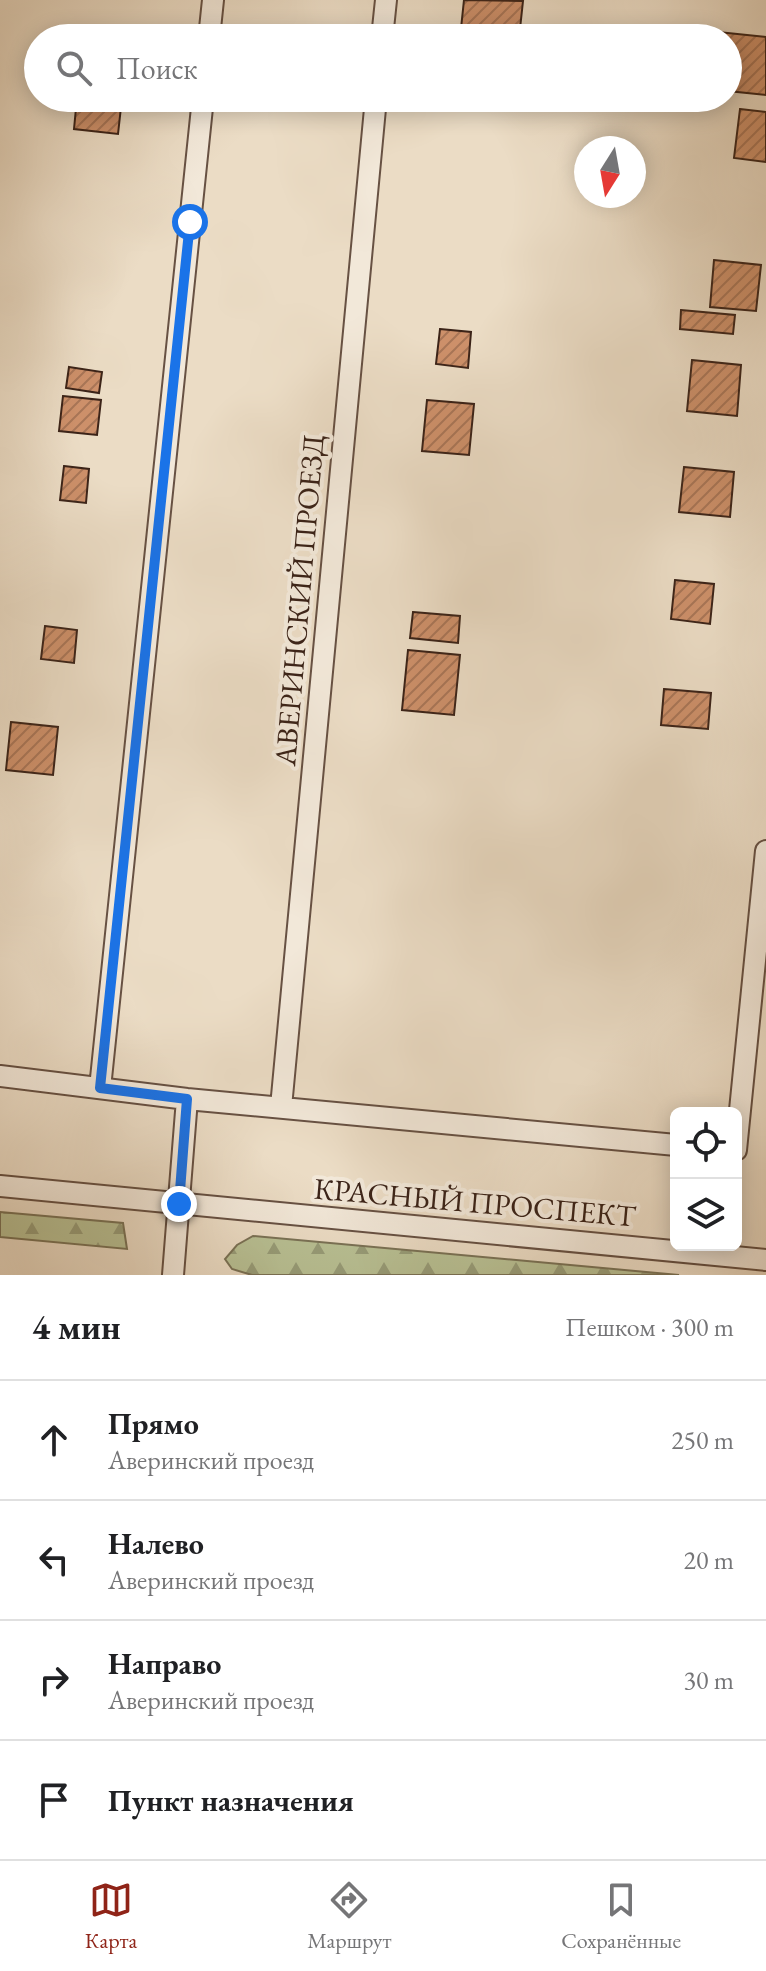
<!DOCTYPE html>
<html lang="ru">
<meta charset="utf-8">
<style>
:root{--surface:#fff;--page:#f2f2f2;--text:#202124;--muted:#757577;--line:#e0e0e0;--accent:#8f2418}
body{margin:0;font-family:"EB Garamond",serif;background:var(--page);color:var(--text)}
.controls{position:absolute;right:24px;bottom:24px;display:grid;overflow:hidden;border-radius:12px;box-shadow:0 4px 20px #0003}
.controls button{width:72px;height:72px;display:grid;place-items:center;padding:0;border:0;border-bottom:2px solid var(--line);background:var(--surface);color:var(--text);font:40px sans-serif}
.compass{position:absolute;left:574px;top:136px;width:72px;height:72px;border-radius:50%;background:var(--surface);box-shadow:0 4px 20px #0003;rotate:191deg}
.stop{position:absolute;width:24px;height:24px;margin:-18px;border:6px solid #1a73e8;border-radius:50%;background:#fff}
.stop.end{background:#1a73e8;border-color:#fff;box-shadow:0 2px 8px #0008}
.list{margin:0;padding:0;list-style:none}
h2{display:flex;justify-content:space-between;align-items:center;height:104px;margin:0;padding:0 32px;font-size:34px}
h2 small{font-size:26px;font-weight:400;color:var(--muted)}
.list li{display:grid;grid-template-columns:52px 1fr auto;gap:24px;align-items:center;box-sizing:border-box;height:120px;padding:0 32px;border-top:2px solid var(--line)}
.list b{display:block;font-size:30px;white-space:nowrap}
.list p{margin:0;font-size:26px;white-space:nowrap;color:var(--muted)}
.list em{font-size:26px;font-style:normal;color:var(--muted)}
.icon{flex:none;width:44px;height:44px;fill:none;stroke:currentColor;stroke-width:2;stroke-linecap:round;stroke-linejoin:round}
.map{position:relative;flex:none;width:766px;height:1275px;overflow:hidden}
.search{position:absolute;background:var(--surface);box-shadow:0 4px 20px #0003;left:24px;right:24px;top:24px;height:88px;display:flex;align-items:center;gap:20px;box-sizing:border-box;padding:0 28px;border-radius:44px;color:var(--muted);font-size:30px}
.sheet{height:584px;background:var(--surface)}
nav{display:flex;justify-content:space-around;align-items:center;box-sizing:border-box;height:112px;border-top:2px solid var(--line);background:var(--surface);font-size:22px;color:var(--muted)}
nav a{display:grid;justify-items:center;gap:4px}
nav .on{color:var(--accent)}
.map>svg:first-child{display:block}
.forest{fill:url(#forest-firs);stroke:#7a7256;stroke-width:2}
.building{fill:url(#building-hatch);stroke:#3b2318;stroke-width:2}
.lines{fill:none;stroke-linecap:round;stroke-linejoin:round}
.street-casing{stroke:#675143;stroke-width:24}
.street{stroke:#f2e8d9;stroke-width:20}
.route{stroke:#1a73e8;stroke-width:10}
.labels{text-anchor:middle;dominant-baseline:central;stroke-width:8;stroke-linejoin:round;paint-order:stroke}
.street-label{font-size:30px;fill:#3b2318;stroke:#f2e8d9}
</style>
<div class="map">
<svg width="766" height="1275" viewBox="0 0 766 1275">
<defs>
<pattern id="forest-firs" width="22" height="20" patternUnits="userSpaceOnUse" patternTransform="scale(2)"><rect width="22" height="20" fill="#b8c094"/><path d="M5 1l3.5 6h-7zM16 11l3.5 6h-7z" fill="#979c78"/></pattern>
<pattern id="building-hatch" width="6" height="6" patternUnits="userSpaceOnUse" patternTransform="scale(2)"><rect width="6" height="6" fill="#cd906a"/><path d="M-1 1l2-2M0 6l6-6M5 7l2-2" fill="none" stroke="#a87556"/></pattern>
</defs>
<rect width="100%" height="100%" fill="#ebdcc5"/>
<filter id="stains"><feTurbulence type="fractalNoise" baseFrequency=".0025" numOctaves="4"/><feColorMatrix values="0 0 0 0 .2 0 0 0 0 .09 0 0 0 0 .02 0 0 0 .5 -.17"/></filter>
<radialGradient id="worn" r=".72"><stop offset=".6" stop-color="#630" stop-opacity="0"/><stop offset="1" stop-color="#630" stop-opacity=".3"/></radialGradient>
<path class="forest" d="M0,1212l123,11 4,26 -127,-12z
M253,1236l426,39h-427l-20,-6 -7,-10 12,-14z"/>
<path class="building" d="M464,0l59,1 -4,37h-59z
M718,32l48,5v58l-38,-4v-53h-11z
M77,98h45l-4,36 -44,-5z
M740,109l26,3v50l-32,-4z
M714,260l47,5 -5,46 -46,-4z
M681,310l54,5 -2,19 -53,-5z
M440,329l31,3 -3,36 -32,-4z
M692,360l49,5 -4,51 -50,-5z
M69,367l33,5 -3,21 -33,-5z
M63,396l38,4 -4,35 -38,-4z
M427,400l47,4 -5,51 -47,-4z
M64,466l25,3 -3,34 -26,-3z
M684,467l50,5 -4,45 -51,-5z
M675,580l39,4 -4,40 -39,-5z
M413,612l47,4 -2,27 -48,-5z
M45,626l32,4 -3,33 -33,-4z
M408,650l52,5 -6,60 -52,-5z
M664,689l47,4 -3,36 -47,-4z
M11,722l47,5 -5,48 -47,-5z"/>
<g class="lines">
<defs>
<path id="street" d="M209,38l4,-38
M382,38l4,-38
M0,1076l187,23 489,46
M100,1088l103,-990
M281,1107l95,-1009
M736,1150l30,-299
M0,1186l766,74
M173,1275l14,-176"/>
</defs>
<use href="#street" class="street-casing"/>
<use href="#street" class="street"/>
</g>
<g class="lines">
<path class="route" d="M179,1204l8,-105 -87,-11 90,-866"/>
</g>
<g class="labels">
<g class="street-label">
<text transform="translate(299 600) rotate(-85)">АВЕРИНСКИЙ ПРОЕЗД</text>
<text transform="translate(475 1202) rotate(5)">КРАСНЫЙ ПРОСПЕКТ</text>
</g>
</g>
<rect width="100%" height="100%" filter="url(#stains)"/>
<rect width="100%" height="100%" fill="url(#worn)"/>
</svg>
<div class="controls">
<button><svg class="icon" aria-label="locate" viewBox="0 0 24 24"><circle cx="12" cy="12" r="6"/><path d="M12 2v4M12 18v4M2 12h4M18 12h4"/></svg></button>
<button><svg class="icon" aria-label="layers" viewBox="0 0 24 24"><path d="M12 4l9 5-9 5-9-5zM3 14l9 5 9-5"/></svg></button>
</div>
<svg class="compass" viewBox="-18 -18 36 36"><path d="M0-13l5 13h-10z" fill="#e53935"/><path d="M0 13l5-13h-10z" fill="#757577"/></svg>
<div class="stop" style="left:190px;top:222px"></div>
<div class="stop end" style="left:179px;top:1204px"></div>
<div class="search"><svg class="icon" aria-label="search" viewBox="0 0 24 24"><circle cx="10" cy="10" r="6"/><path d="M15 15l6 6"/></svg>Поиск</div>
</div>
<section class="sheet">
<h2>4 мин<small>Пешком · 300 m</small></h2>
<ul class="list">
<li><svg class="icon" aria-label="ahead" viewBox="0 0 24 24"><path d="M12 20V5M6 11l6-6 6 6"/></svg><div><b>Прямо</b><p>Аверинский проезд</p></div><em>250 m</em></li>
<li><svg class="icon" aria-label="left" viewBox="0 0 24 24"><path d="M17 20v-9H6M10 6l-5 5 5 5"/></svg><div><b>Налево</b><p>Аверинский проезд</p></div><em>20 m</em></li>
<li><svg class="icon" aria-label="right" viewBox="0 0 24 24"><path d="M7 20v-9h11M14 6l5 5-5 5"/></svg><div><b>Направо</b><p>Аверинский проезд</p></div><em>30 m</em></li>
<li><svg class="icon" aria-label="arrive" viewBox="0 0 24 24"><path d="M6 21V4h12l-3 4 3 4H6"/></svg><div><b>Пункт назначения</b></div></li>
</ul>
</section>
<nav>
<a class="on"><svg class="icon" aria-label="map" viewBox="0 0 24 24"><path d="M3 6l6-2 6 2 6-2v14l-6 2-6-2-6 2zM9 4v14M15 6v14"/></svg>Карта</a>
<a><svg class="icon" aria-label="directions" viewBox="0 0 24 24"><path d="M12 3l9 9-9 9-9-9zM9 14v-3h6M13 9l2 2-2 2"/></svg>Маршрут</a>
<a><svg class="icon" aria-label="saved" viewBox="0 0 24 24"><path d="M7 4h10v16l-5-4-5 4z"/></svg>Сохранённые</a>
</nav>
